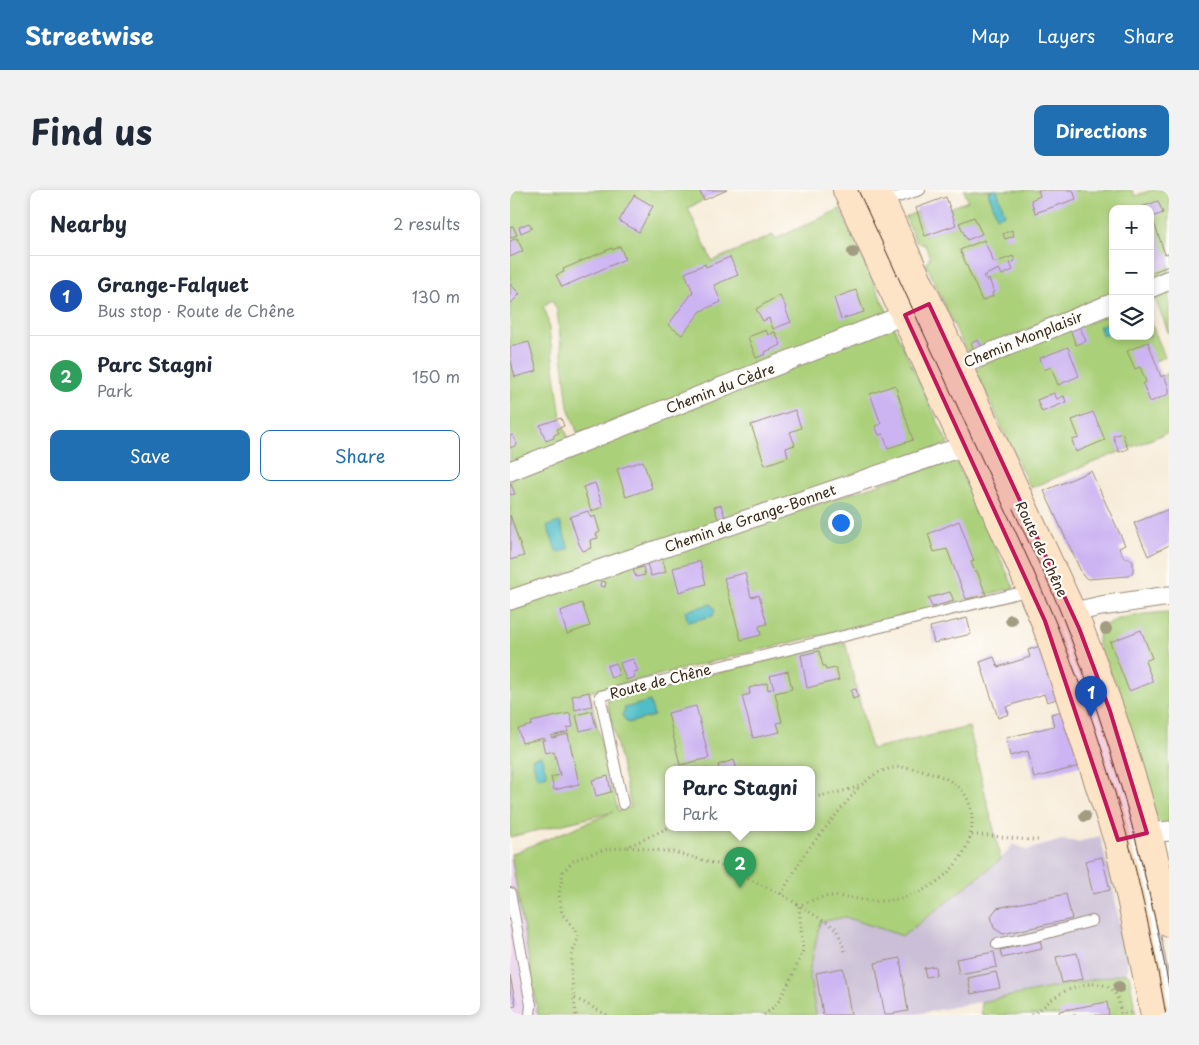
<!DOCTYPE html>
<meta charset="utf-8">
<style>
:root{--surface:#fff;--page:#f2f2f3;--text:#1f2937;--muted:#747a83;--line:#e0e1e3;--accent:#1f6fb2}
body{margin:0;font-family:"Playpen Sans",sans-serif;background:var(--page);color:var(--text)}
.controls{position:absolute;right:15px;top:15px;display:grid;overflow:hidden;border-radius:10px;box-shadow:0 2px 8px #0003}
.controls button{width:45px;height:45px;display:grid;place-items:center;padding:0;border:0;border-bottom:1px solid var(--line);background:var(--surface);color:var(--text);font:25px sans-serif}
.you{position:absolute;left:330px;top:332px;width:18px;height:18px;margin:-12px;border:4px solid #fff;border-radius:50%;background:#1a73e8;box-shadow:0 0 0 8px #1a73e833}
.badge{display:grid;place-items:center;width:32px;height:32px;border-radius:50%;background:var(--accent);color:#fff;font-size:16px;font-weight:700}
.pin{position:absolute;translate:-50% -41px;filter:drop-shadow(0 1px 2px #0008)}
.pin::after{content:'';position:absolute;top:26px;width:18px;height:15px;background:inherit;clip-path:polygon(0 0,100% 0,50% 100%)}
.popup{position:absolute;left:155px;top:576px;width:150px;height:65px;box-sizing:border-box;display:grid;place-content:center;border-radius:10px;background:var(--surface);filter:drop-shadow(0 1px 4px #0005);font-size:16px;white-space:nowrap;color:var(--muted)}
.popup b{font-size:19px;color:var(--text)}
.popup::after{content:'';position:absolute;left:50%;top:100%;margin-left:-10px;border:10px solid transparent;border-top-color:var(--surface)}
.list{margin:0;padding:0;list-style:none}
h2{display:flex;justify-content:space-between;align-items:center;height:65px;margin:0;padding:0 20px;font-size:21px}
h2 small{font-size:16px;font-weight:400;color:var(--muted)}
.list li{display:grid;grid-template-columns:32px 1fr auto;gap:15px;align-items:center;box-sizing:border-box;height:80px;padding:0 20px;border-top:1px solid var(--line)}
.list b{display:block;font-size:19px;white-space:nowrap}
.list p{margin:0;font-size:16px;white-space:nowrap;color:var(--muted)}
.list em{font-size:16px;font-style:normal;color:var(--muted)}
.actions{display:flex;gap:10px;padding:15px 20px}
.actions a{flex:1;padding:11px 0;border:1px solid var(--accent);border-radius:10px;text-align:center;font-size:18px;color:var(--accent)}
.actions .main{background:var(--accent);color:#fff}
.icon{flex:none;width:28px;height:28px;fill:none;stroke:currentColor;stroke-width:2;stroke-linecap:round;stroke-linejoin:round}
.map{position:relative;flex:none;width:659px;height:825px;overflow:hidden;border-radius:10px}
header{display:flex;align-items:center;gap:30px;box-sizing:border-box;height:70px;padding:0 25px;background:var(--accent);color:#fff}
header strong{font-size:24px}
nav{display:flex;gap:28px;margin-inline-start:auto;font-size:18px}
.intro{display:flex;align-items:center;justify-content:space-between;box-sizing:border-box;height:120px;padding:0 30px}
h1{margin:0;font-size:35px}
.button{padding:12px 22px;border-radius:10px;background:var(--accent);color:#fff;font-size:18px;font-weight:700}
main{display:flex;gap:30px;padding:0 30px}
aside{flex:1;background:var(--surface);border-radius:10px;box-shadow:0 2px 8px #0003}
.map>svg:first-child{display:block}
.built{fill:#ead1ec}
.industrial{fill:#cabfd6}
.green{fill:#abd07a;stroke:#737d4c;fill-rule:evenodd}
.water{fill:#50bec7;stroke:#467472}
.building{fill:#ccb3f2}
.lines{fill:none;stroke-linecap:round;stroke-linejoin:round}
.lane-casing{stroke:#998a7b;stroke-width:12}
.street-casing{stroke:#998a7b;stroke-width:21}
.secondary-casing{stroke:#998a7b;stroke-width:30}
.path{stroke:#998a7b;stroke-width:3;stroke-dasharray:1 4;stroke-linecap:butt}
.lane{stroke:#fff;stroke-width:10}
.street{stroke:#fff;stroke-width:19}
.secondary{stroke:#fee4c6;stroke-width:28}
.tram{stroke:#3b2a1e;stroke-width:1}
.tree{fill:#a29c81}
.marked{fill:#c2185b;fill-opacity:0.2;stroke:#c2185b;stroke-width:4;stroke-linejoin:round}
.labels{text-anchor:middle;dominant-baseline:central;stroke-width:4.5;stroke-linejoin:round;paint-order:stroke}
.street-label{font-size:14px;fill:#3b2a1e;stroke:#fdfcf7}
</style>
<header>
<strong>Streetwise</strong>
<nav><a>Map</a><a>Layers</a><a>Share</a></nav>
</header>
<div class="intro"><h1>Find us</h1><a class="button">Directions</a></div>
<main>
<aside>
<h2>Nearby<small>2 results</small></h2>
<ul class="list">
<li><span class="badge" style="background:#1a4fb4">1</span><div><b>Grange-Falquet</b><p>Bus stop · Route de Chêne</p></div><em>130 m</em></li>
<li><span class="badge" style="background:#2e9e5b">2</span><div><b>Parc Stagni</b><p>Park</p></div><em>150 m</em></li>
</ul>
<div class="actions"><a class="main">Save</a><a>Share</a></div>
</aside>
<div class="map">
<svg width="659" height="825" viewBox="0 0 659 825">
<rect width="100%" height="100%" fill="#fdfcf7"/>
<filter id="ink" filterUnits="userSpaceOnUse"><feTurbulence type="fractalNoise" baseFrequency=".02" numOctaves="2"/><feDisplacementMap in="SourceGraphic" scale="10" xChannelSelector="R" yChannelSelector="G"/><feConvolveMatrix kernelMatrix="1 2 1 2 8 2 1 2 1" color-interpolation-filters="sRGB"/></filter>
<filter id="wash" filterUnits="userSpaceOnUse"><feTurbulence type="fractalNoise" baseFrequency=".0096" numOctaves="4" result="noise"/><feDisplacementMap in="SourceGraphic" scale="20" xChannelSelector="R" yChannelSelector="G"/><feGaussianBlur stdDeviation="1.12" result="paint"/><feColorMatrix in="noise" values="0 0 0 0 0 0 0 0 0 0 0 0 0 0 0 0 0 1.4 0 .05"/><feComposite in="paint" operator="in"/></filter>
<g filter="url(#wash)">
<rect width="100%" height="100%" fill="#f7ebd8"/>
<path class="built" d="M0,664h1l27,161h-28z"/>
<path class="industrial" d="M590,646l15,62 13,72 -2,3 -214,42h-96l-7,-42 11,-51 25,-5 58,19 98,-77 12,-15 14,6 35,-10 16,2z"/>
<path class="green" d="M0,0h189l5,10 -16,8 24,53 61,-26 2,4 65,-30 50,109 -312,116 -10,-27 -11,-97 -5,-10 -9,6 4,9 14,103 9,25 -60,24z
M454,0h168l3,6 17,-6h17v83l-19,8v-72h-37v87l-140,55h-5l-4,-4 -38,-83 4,-7 -5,-12 -9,-3 -11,-25 12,-5 8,24 30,-11 -5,-17 18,-7z
M659,100v44l-15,-38z
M603,123v23h37v-16l15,37 -10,4 -9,21 23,-9v59l-139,56 -53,-114 -1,-5 5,-5z
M383,135l55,119 -438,149v-118z
M445,269l59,129 -425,104 29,119 13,-4 -24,-106 109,-28 129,-31 26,107 98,-22 32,132 -98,77 -58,-19 -25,5 -11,51 7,42h-278l-27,-161 102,-42 -103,25v-231zM159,579h142v58h-142z
M659,422v214l-13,-6 -58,-176c0,-3 0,-8 1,-11 9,-19 51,-19 70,-21z
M616,783l3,2 7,40h-154l-1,-13z"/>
<path class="water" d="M483,0h4l8,24 -8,3 -9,-25z
M603,131v11l-10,4 -4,-10z
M50,332l9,27 -12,4 -10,-27z
M201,414l4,6 -2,6 -25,6 -3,-11z
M140,511l4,15 -26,7 -1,-3h-2l-3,-5 3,-5 -1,-2z
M31,566l6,19 -10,3 -5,-19z"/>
<g id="blocks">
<path class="building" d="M189,0h28l-23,10z
M528,0h35l3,9 -41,14 -4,-13 9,-4z
M124,5l19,11 -14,26 -20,-11z
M436,7l10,28 -31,11 -9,-28z
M648,11l5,12 -11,4 13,37 4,-1v13l-19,7v-64h-14z
M464,27l8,17 -15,6 -8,-17z
M19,33l3,5 -11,5 -2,-6z
M3,36l4,9 -7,3v-11z
M502,40l2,6 -9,3 -2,-5z
M7,48l6,13 -13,6v-16z
M474,50l10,23 19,-7 2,5 -5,2 3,7 -11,5 -3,-6 -16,7 4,5 2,-2 5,13 -2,1 1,3 -11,5 -22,-51z
M110,56l5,13 -63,28 -6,-12 8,-3 -1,-3 49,-21 1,2z
M220,67l8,18 -24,10 7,17 -20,9 -19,24 -14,-10 25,-33 -8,-19 20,-9 1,3z
M0,94l10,10 -10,10z
M346,100l8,22 -23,7 -7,-21z
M269,105l7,12 -1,1 6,14 -18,7 -4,-11 -6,3 -7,-12z
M569,135l7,16 -10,4 -6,-16z
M256,140l2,5 7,-3 6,13 -16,7 1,2 -10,4 -8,-21z
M468,150l4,7 -8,3 -3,-7z
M19,152l8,29 -22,6 -5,-19v-11z
M638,152l13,35 3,-2 5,13v6l-19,8 -7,-18 3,-2 -6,-15 -5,2 -8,-18z
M558,157l11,29 -21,9 -7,-18 -7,3 -4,-12z
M385,195l18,55 -25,8 -5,-14 -4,1 -4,-9 6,-2 -11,-30z
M544,203l3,6 7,-3 2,6 -24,10 -5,-12z
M285,220l6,18 -11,4 5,13 -9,3 2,9 -23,8 -14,-40z
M583,222l12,28 -29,12 -4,-12 7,-2 -7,-18z
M51,228l3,8 -7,3 2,4 -5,2v3l-8,3 -6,-16z
M612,243l6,16 -9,3 -6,-16z
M3,245l4,10 -7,3v-12z
M133,271l9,27 -26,9 -9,-28z
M581,281l34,74 -6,3 5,10h5l4,4v10l-5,4 -40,3 -5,-3 -39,-85z
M0,292l5,12 -5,1z
M85,293l8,24 -12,4 -8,-24z
M211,315l4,12 -7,2 -4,-12z
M659,319v36l-21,11 -14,-33z
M78,321l3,7 4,-2 5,16 -4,2 2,4 -8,2 1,8 -8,3 -4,-7 -9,-27z
M0,325l14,41 -14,4z
M449,331l15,40 -3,1 4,10 2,-1 9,24 -20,4 -19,-50 -13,3 -6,-18z
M152,367l4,15 -15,4 -5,-15z
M190,371l6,23 -27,8 -6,-24z
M133,377l2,8 -9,2 -3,-7z
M235,383l6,24 8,-2 8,29 -8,2 2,9 -20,5 -17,-62z
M91,391l5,1 -1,5 -5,-1z
M440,402l4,9 -22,6 -4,-9z
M72,413l8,23 -23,8 -7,-23z
M457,428l4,16 -37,9 -4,-16z
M631,440l11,28 -7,3 8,21 -24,9 -19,-49z
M530,456l17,53 -10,3 -3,-8 -38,13 3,7 -11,4 -18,-56 14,-5 4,10 32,-10 -2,-7z
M309,461l4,15h2l1,4 10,-2 3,12 -32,8 -6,-33z
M123,469l5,12 -5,1 2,5 -9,3 -6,-17z
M106,473l3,12 -8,3 -4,-12z
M278,481l4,18 -17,4 7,29 -5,1 3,9 -27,6 -11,-42 8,-2 -1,-6 18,-5 1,7 6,-2 -4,-12z
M346,499l2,8 -5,2 -2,-9z
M79,502l3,14 -17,4 -3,-14z
M186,516l13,52 -29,7 -12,-52z
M556,520l14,56 -46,12 -6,-27 -18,5 -4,-18 48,-12 -3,-12z
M82,521l4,16 -16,4 -4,-16z
M60,523l3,14 -6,1 1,4 -17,4 1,2 16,-4 11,50 -25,6 -3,-13 9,-2 -6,-24 -9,2 -3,-13h3l-1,-2 -22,5 -4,-14 14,-4 -1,-3z
M224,570l3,9h-18l-1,-4z
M98,586l3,16 -15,4 -4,-16z
M592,667l8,33 -17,4 -8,-33z
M556,704l6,25 -69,15 -9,-6 -3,-12 6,-8z
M530,751l2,8 -40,9 -2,-8z
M484,762l3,15 -38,7 -3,-15z
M567,763l6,26 -21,4 -6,-26z
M390,768l8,53 -23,4 -10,-52z
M425,776l1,9 -10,2 -2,-9z
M333,778l8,47h-28l-7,-42z
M486,782l4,16 -29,6 -3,-16z
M0,785l6,31 -6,1z
M597,812l2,13h-49l-1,-4z"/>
</g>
</g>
<g filter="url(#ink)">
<use href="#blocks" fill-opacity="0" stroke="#998a7b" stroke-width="1"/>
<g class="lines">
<defs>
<path id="lane" d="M372,12l38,-12
M546,423c53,126 90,261 113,395
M113,614l-23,-108 431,-106
M0,703l21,112 -1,10
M487,754l36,-7 59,-16"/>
<path id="street" d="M640,98l19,-8
M436,181l167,-68
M0,281l404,-160
M0,410l445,-151 21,-9
M550,425l41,-9 68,-10
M608,650l29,-7 22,-2"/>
<path id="secondary" d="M337,0l169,364 29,67 73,219 18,81 19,94
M366,0l203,438c38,95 69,195 90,295"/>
</defs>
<use href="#lane" class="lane-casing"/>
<use href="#street" class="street-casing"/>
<use href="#secondary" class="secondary-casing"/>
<path class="path" d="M462,645c22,0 44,5 66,5
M118,657l45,5 44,12 64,30 56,35 9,25
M271,704l25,-42 53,-65
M65,808l32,17
M66,825l-5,-41 1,-20 6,-15 -3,-10 -13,-15 -3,-18 4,-24 11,-12 29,-10 24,-3 43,-20
M254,825l13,-11 15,-27 11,-26 -4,-45c10,-5 21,-9 32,-10 15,0 28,4 42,5 15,1 33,-3 48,-10 33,-15 62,-53 47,-91 -8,-20 -38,-29 -57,-32 -13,-2 -25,0 -37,7 -5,3 -9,9 -15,11 -13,6 -33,8 -48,12
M522,825c10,-6 18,-15 28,-21 15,-9 46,-18 56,1 3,5 4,13 5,19l13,-2"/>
<use href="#lane" class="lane"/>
<use href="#street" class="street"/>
<use href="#secondary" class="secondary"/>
<path class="tram" d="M348,0c43,93 85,186 128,278 30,65 61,129 86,196 43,113 73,231 94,351
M503,319c16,35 35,70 49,107 48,120 83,244 107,371"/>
</g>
<g class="tree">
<circle cx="343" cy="62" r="6"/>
<circle cx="501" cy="430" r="6"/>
<circle cx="596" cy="439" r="6"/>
<circle cx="575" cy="626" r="6"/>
<circle cx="609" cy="797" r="6"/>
</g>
</g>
<path class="marked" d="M419,114l150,324 31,83 37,122 -29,7 -73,-219 -140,-306z"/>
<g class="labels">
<g class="street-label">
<text transform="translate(513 149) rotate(-22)">Chemin Monplaisir</text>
<text transform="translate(210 198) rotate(-21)">Chemin du Cèdre</text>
<text transform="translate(240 328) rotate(-19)">Chemin de Grange-Bonnet</text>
<text transform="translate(532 359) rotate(65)">Route de Chêne</text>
<text transform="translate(150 491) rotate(-14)">Route de Chêne</text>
</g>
</g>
</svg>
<div class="controls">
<button>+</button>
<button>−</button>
<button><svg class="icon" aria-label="layers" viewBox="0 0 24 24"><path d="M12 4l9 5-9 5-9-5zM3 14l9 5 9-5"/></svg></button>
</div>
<div class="you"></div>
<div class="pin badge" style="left:581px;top:527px;background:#1a4fb4">1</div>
<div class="pin badge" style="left:230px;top:698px;background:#2e9e5b">2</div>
<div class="popup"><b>Parc Stagni</b>Park</div>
</div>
</main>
